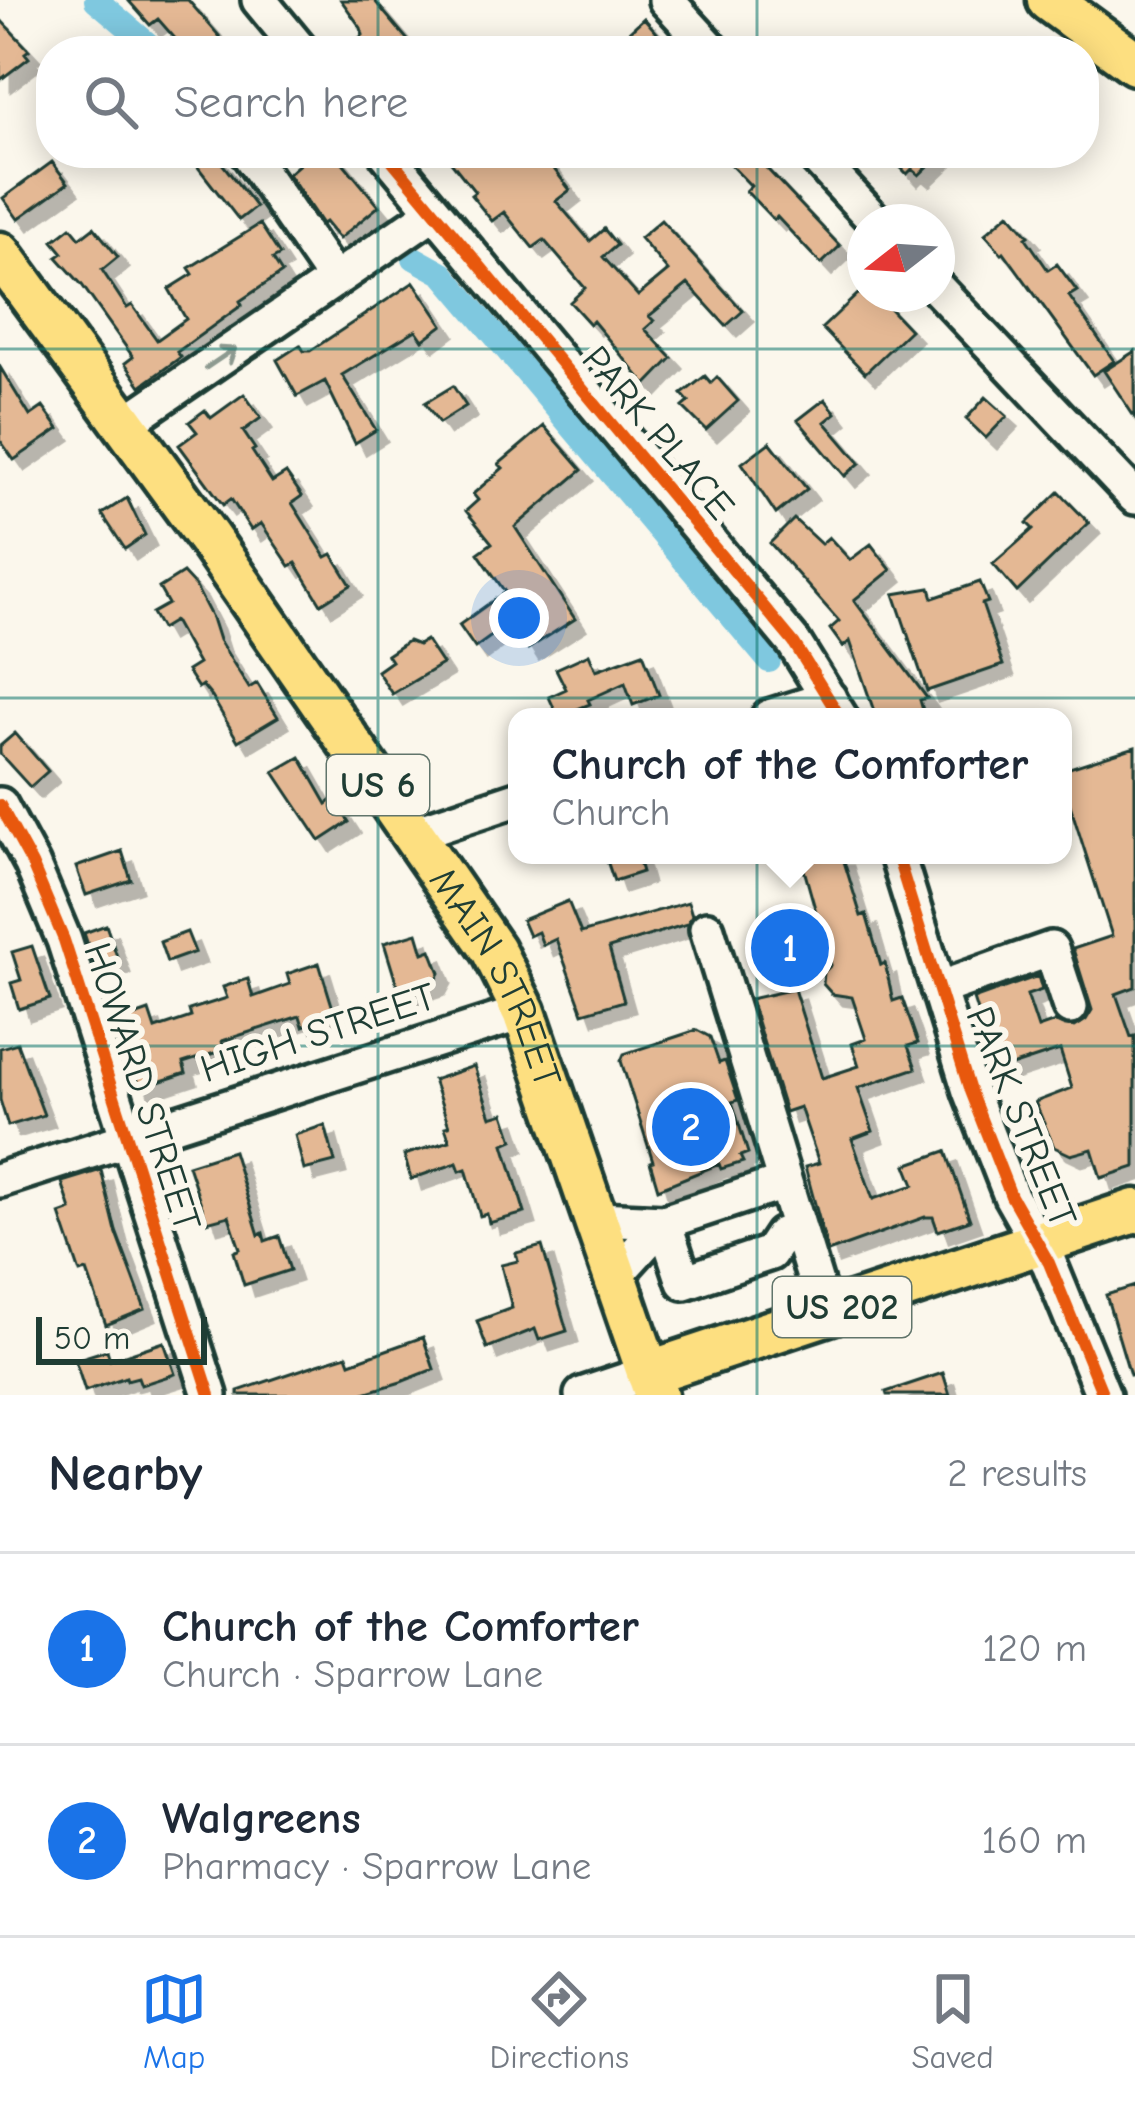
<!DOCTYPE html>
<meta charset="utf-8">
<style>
:root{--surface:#fff;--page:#f2f2f3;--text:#1f2937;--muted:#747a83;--line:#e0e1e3;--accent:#1a73e8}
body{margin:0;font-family:"Comic Neue",sans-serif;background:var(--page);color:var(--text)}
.compass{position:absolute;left:847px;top:204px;width:108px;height:108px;border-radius:50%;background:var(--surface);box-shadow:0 6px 30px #0003;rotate:253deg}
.scale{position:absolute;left:36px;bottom:30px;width:171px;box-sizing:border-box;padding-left:12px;border:6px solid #1f3d34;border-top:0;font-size:33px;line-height:42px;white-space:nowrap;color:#1f3d34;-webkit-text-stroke:9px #fbf7ec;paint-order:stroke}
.you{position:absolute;left:519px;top:618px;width:42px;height:42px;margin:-30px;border:9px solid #fff;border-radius:50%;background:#1a73e8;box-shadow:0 0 0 18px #1a73e833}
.badge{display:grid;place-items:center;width:78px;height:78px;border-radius:50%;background:var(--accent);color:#fff;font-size:39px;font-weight:700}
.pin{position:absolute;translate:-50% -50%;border:6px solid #fff;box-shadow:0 3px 12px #0006}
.popup{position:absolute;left:508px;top:708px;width:564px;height:156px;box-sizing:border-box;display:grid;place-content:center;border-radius:24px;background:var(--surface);filter:drop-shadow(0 3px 9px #0005);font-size:39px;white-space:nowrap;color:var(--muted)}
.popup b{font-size:45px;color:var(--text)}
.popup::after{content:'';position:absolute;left:50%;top:100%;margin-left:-24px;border:24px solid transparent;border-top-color:var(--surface)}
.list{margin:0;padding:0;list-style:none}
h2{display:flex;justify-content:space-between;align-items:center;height:156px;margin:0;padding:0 48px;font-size:51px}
h2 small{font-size:39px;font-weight:400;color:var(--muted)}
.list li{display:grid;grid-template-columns:78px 1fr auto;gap:36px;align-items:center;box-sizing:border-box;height:192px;padding:0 48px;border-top:3px solid var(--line)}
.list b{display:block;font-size:45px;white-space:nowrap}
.list p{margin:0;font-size:39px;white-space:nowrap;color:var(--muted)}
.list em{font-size:39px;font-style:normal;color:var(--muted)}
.icon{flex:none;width:66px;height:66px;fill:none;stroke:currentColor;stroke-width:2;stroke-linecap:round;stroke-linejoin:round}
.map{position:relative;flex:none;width:1135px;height:1395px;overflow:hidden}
.search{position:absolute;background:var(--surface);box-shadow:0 6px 30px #0003;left:36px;right:36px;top:36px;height:132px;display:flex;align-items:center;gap:30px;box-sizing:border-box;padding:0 42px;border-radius:48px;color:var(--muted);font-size:45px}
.sheet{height:540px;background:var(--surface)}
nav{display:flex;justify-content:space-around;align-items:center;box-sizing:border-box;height:168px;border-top:3px solid var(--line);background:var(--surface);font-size:33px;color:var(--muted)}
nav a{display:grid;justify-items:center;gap:6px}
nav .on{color:var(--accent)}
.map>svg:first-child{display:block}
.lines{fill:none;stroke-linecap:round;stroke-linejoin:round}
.canal{stroke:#7fc8df;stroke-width:24}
.building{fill:#e4b894;stroke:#1f3d34;stroke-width:3;filter:url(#shadow)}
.minor-casing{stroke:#1f3d34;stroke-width:42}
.major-casing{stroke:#1f3d34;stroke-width:51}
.minor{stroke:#fbf7ec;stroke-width:33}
.major{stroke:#fddf80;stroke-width:42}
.cycleway-casing{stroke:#fbf7ec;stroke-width:20}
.cycleway{stroke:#e8590c;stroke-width:12}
.oneway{stroke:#8d9a90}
.grid{fill:none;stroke:#0f766e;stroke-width:3;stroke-opacity:0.55}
.labels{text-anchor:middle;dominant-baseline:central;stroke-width:12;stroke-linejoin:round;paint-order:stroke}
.shield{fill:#fbf7ec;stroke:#61756b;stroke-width:3}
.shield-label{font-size:36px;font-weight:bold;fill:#1f3d34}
.street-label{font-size:39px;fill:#1f3d34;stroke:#fbf7ec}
</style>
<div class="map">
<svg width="1135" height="1395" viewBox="0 0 1135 1395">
<defs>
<filter id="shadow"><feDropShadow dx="11" dy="11" stdDeviation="0" flood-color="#0004"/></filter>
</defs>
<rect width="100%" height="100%" fill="#fbf7ec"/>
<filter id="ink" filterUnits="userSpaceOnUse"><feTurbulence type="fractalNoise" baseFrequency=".00833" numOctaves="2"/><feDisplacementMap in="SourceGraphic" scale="24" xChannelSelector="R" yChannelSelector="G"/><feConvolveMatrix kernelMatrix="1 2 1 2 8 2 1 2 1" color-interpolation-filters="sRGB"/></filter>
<g filter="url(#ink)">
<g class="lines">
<path class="canal" d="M96,0l60,51
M414,258l29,16 326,387"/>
</g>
<path class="building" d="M128,0h60l33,38 -15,13h-20l-28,-32 -8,6z
M341,0h33l43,51h-47l-11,-13 4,-3 -2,-7z
M644,18l13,15 -19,18h-30z
M0,19l29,31 -4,3 4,5 -29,22z
M187,153h27l42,54 -17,13z
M297,153h38l44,53 -40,33 -14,-17 -3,2 -34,-50 15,-13z
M444,153h98l28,37 -14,11 34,40 14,-12 13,16 -14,12 35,39 30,-25 -28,-33 21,-18 82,91 -17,15 -38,-42 -39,32 5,5 -9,8 27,29 -26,27 -53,-64 -3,3 -20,-22 15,-14 -41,-48 -11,8 -29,-36 -12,9 -21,-26 4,-3z
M719,153h33l88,93 -19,18 -44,-47 -3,3 -28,-29 5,-5z
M887,153h55l-23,22 -7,-6 -5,5z
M52,162l16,21 -50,36 -15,-21z
M1009,213l20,23 -3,2 22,32 9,-6 20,27 -8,5 45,65 -21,14 -89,-123 -2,2 -17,-20z
M260,224l20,31 -7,4 9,14 -42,28 2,4 -65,47 4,5 -40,29 -16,-23 8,-6 -51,-72 -25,-28 6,-4 -10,-12 18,-14 9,11 14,-11 24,30 -16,13 25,38 5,-3 25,35 29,-21 -17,-30 24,-15 -4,-6z
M414,282l29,43 -20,15 -7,-10 -74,45 34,55 -21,13 -30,-62 -28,15 -20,-36 23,-15 4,6h6z
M858,294h18l34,36 -45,43 -43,-45z
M1135,351v67l-31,-47z
M0,367l30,49 13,-9 16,22 -45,31 -14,-20z
M705,376l6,7 6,-6 21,24 -32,29 -23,-23 6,-5 -7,-8z
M453,386l13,20 -27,17 -14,-20z
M244,394l17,24 -18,13 12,18 -3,2 20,31 14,-9 16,23 -10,7 34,54 6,-3 19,31 -30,19 -25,-41 -6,3 -29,-43 -10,7 -20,-31 -8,6 -44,-60 18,-13 -8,-10 16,-12 6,8z
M986,397l21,19 -21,22 -20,-19z
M825,399l11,14 -11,9 35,41 -15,13 -47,-56z
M544,426l38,44 -67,57 60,92 -47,30 -17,-27 -36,26 -16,-23 46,-33 -27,-39 14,-10 -26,-32 12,-11 -5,-6 30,-26 -4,-4z
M770,442l37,47 -31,25 -34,-51z
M1059,492l30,31 -72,69 -24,-28 40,-35 -6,-6z
M127,498l18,37 -20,14 -23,-35z
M794,519l27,25 8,-7 21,23 21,-16 20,26 -37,30 73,98 -7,2 5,17h-49l-26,-76 -7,6 -13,-18 9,-8 -69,-78z
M183,573l13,14 16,31 7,22 30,48 8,-5 21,34 -40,24 -26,-44 -10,-12 -4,3 -11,-17 11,-7 -24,-43 -13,8 -9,-16 16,-9 -9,-16z
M980,582l8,20 -6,2 21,61 -76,26 -33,-97 36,-6 3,10z
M426,640l16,24 -50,30 -15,-23 14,-10 -4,-6 21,-14 10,4z
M643,653l16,42 -26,10 -8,-22 -37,17 2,4 -32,13 -9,-20 17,-8 -10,-20 33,-15 7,16z
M15,733l33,38 -18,16 -30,-33v-8z
M1135,747v240l-19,7 15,43 4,-1v131l-34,11 -9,-29 -21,6 -17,-8 -19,-45 37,-14 -12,-38 -64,21 -23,-72 65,-23 4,14 -15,5 11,33 17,-6 20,5 11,-7 6,-10 -19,-61 39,-13 -49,-153v-13z
M300,757l27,47 7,-5 15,23 -29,19 -46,-69z
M122,851l9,29 -45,15 -10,-28z
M605,855h32l5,17 -28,9z
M812,855h30l19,61 5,-2 15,51 4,-2 8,38 9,-3 16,45 -10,3 8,22 -58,20 15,43 -21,8 21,60 41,-14 -8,-20 40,-14 24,69 -32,11 -5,-14h-8l-97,35 -23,-85 14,-4 -19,-56 -15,5 -35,-113 44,-10 28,89 37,-12 -7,-22 14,-5 -14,-42 -20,-3 -9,-10 1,-12 7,-7 -30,-106z
M568,901l13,32 107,-31 4,13 -5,9 -78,24 15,53 -41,12 -27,-74 -13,6 -5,-13 -9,4 -7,-16z
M106,925l13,37 -23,8 -12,-37z
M187,932l8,20 -28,10 -7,-20z
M417,933l6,20 8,-3 9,23 -6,11 -34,11 -16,-52z
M32,946l18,53 -31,10 -8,-26 10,-3 -9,-28z
M319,963l16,52 -32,11 -3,-10 -78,25 2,9 -41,13 3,10 -46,15 -6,-19 5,-2 -16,-47 26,-9 6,18 36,-12 -2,-7 38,-12 -4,-11 25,-8 5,18 37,-13 -3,-10z
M697,1030l13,7 9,26 6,-2 13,39 -6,2 16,51 -8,3 3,6 -22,7 -2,-5 -61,25 -8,-27 3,-1 -32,-100 3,-7z
M17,1043l27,72 -36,11 -8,-26v-52z
M474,1066l17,51 13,-4 9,27 -9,4 21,69 -36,10 -2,-9 -7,2 -14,-47 -6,2 -3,-8 -46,16 -7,-24 46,-14 -5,-14 4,-1 -16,-46z
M325,1125l10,37 -31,8 -9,-35z
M233,1151l26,84 4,-2 2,8 14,-5 11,34 -46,15 -10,-33 6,-3 -11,-33 -22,6 -19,-57z
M101,1170l15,61 29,78 -39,16 -19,-54 -7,2 -20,-59 11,-4 -9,-28z
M542,1246l25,85 -28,9 -4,-11 -48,19 -10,-27 35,-13 -11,-43 17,-4 -2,-8z
M1135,1286v88l-5,1 -24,-80z
M423,1337l11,32 -33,13 -43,13h-120v-4l80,-27 29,-9 3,8z
M164,1342l11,32 -34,11 -3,-8 -11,3 -1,-3 -41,14 -10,-31 32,-10 3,10z
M943,1373l7,22h-63l-1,-3z"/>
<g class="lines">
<defs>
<path id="minor" d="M259,0l42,51
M666,0l47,51
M248,153l87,127
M386,153l408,490 46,74
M812,153l64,69
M937,288l198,209
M124,424l310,-212
M769,717l60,-19
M0,805l32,59 32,76 146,455
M412,834l105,-35
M897,855l73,236 41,105 38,67 54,132
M707,929l118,384
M938,989l113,-40 19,58
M0,1180l524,-168
M598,1219l66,3 119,-39
M664,1222l20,60 86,-29 12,-18 17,-6
M616,1275l48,-53
M582,1395l66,-22"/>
<g id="major">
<path d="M1049,0l86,63"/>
<path id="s1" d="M0,254l208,284 285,412 31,62 132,383"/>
<path d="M648,1373l487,-162"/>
</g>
</defs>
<use href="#minor" class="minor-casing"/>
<use href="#major" class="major-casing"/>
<use href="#minor" class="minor"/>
<use href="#major" class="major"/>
<defs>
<path id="cycleway" d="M386,153l408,490 46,74
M0,805l32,59 32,76 146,455
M897,855l73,236 41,105 38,67 54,132"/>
</defs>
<use href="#cycleway" class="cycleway-casing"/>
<use href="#cycleway" class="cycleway"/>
</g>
<defs><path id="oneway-shaft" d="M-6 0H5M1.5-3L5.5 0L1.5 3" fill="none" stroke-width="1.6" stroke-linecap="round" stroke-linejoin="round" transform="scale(3)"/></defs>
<use class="oneway" href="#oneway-shaft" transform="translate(221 358) rotate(-34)"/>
</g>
<path class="grid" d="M378,0v51M757,0v51M378,153v1242M757,153v1242M0,349h1135M0,698h1135M0,1046h1135"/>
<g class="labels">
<g class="shield">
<rect x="327" y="755" width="102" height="60" rx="9"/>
<rect x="773" y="1277" width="138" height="60" rx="9"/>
</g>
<g class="shield-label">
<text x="378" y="785">US 6</text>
<text x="842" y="1307">US 202</text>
</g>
<g class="street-label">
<text transform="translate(658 433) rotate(50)">PARK PLACE</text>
<text stroke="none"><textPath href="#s1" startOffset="879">MAIN STREET</textPath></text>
<text transform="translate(318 1033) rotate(-18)">HIGH STREET</text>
<text transform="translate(142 1087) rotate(72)">HOWARD STREET</text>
<text transform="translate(1021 1117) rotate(68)">PARK STREET</text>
</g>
</g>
</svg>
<svg class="compass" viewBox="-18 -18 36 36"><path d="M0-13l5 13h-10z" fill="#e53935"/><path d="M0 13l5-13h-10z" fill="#747a83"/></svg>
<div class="scale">50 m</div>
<div class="you"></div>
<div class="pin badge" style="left:790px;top:948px">1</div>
<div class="popup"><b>Church of the Comforter</b>Church</div>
<div class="pin badge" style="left:691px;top:1127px">2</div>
<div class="search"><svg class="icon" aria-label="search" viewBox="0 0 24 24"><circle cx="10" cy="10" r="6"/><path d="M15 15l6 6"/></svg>Search here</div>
</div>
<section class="sheet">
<h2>Nearby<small>2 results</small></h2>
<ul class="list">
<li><span class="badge">1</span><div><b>Church of the Comforter</b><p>Church · Sparrow Lane</p></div><em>120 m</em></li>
<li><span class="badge">2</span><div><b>Walgreens</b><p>Pharmacy · Sparrow Lane</p></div><em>160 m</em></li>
</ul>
</section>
<nav>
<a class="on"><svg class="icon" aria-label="map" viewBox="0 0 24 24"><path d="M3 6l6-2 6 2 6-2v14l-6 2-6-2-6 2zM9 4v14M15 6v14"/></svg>Map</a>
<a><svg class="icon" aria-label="directions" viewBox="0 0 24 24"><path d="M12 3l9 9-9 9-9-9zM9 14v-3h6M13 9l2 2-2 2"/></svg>Directions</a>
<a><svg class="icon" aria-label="saved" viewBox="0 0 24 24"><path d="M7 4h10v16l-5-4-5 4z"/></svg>Saved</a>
</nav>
